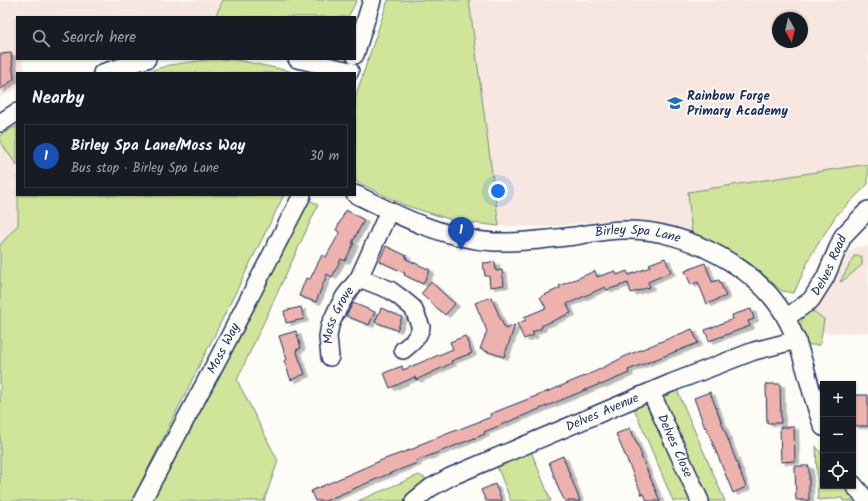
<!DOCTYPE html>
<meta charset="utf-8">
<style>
:root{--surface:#171b24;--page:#20242c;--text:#f1f3f6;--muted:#9ea1a6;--line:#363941;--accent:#1f6fb2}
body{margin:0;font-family:Kalam,sans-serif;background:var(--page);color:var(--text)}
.controls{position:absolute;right:12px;bottom:12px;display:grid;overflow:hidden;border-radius:0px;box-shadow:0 1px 3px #0004}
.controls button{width:36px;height:36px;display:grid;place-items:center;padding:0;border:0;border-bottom:1px solid var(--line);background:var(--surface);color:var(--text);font:20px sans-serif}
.compass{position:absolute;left:772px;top:12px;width:36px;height:36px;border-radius:50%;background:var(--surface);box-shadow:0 1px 3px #0004;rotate:172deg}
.you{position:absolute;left:498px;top:191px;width:14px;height:14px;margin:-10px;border:3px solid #fff;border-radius:50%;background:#1a73e8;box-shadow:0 0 0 6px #1a73e833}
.badge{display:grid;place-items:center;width:26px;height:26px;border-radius:50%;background:var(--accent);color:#fff;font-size:13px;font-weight:700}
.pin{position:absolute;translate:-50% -33px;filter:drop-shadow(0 1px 2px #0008)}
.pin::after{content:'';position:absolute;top:21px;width:14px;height:12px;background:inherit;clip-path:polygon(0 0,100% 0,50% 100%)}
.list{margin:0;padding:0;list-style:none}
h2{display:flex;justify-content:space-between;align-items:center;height:52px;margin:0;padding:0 16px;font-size:17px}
h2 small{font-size:13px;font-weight:400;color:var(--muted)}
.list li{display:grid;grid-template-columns:26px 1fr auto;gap:12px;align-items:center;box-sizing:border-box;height:64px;margin:0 8px 8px;padding:0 8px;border:1px solid var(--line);border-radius:0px}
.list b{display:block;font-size:15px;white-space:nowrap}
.list p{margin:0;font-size:13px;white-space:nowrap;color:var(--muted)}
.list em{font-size:13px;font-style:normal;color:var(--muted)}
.icon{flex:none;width:22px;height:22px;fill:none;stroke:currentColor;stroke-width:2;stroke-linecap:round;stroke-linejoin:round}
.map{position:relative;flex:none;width:868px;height:501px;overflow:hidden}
.search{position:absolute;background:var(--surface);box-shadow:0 1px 3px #0004;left:16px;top:16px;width:340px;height:44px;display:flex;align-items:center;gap:10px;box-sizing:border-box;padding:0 14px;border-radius:0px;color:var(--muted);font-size:15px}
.panel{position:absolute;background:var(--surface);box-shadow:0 1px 3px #0004;left:16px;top:72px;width:340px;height:124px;border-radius:0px}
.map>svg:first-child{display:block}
.built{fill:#f8e6e1;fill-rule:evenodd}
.green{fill:#d0e59a;stroke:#768a7c}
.building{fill:#edb2ad;stroke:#1b2f5e;filter:url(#shadow)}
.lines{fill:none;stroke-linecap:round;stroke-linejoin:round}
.minor-casing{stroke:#1b2f5e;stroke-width:20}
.minor{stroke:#fdfcf7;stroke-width:17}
.labels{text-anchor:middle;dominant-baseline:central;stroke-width:3.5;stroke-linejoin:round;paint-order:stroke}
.poi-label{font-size:13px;font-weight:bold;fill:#1b2f5e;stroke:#fdfcf7;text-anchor:start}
.street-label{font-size:13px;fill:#1b2f5e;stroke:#fdfcf7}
</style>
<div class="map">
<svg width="868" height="501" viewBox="0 0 868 501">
<defs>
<filter id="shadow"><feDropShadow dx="4.5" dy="2.5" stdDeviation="0" flood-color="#0004"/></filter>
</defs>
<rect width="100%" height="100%" fill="#fdfcf7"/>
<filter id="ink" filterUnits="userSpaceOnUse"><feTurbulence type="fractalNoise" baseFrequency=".025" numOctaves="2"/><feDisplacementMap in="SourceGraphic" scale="8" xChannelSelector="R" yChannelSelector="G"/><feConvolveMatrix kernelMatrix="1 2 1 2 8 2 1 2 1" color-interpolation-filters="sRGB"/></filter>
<g filter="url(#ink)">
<path class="built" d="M0,0h223l-8,17h-198v42h6l1,14h-7v15l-17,10z
M469,0h399v164l-179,28 3,44 -39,-15 -45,-1 -62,7 -47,-1zM778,18h24v24h-24z
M0,141l17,25 1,59 -18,20z
M858,246h10v86l-41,1 -27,-9 26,-33 24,-41z"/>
<path class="green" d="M223,0h134l-9,17h-133z
M388,0h81l30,226 -44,-5 -51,-16 -49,-24v-83z
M212,59h20l58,12 2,2h-150l28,-8z
M17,126v40l-17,-25v-6z
M868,164v20l-33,33 -25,40 -16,36 -12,-2 -31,-27 -24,-15 -35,-13 -4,-44z
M18,195h266l-152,306h-132v-256l18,-20z
M310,200l8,5 -81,175 41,81 -14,40h-116z
M854,256h8v9l-18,15 -4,2z
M812,311c5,1 8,6 12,8l-4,26h-14c-7,-17 -9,-16 0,-33z
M677,390l48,111h-52l-40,-95z
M816,446l7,10v30h21l13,15h-14l-1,-3 -24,2z
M531,451l20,50h-40l-15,-37z
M419,475l11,6 -27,20h-45z"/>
<path class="building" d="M11,53l3,26 -14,11v-36z
M346,210l18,10 -12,23h2l-9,18 -4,-2 -9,18 -5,-3 -11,28 -17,-6 7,-18 4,1 12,-24 4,2 14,-25 -4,-2z
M386,246l21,10 -1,3 24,11 -7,14 -19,-9 1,-2 -26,-12z
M665,258l6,14 -23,10 2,5 -19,6 -3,-10 -21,7 -2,-3 -38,17 4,9 -30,13 1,2 -10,4 2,3 -10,4 -7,-15 9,-4 -2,-3 22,-9 -6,-11 20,-9 -1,-2 36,-15 2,6 18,-6 2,4 10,-4 2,4 21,-8 -1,-3z
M495,262l1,9 6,-1 2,15 -14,2 -1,-11h-4l-2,-13z
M705,263l7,19 7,-2 7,16 -19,8 -9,-22 -7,3 -6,-14z
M431,282l24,22 -10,11 -24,-21z
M491,297l14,32 10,-4 -11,32 -24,-8 7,-18 -12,-28z
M353,303l22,9 -6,13 -23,-9z
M301,307l3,12 -18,4 -2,-12z
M381,308l21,9 -5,13 -22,-8z
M751,309l3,10 -6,2 2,5 -41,15 -4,-11 28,-11 -1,-4z
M692,329l6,14 -70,27 1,3 -28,12 -1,-1 -116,48 1,2 -69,27 1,2 -31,12 -61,26h-10l-4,-10 71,-31 36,-13v-2l73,-28 -1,-3 64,-25 40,-17 34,-17z
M296,331l5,17 -5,2 9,24 -14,6 -7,-19 3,-1 -8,-24z
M465,336l7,17 -21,8 1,2 -36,17 -1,-3 -25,11 -6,-15 18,-7 1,4 50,-21 -3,-7z
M766,384h14l1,39h-14z
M710,392l36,95 -13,6 -27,-66 -1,1 -11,-30z
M854,395h14v31h-14z
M780,427h14l1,34 -14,1z
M630,428l12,28h-1l19,45h-13l-3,-7 -2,1 -26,-61z
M563,456l5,14 12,31h-15l-6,-11 -10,-28z
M795,466h14v34h-13z
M495,484l7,17h-16l-5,-11z"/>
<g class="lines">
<defs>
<g id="minor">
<path d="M355,55l17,-55"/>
<path d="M297,59l53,12"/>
<path d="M102,73l45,-14"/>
<path d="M0,123l17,-11"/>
<path id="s1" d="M355,194c44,22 89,45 139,48 27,1 55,-3 81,-6 18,-3 36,-7 54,-6 57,0 130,38 157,88 19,35 23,73 37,109"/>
<path d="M359,278l31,12 11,8 12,10 8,19c-3,11 -9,16 -18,23"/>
<path id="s2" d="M786,318l25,-18 14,-22 18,-42 25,-26"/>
<path id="s3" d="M330,357l-2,-20 2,-12 7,-15 8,-14 14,-18 30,-67"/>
<path id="s4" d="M651,392l49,109"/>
<path d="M853,484l14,17"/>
<path id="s5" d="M142,501l79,-148 81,-158"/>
<path id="s6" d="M414,501l16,-13 20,-11 221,-94 83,-32 43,-11"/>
</g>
</defs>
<use href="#minor" class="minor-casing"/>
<use href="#minor" class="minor"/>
</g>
</g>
<defs>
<symbol id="school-bare" viewBox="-9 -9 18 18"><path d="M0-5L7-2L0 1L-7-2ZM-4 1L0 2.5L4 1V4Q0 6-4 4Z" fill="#1f6fb2" stroke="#fdfcf7" stroke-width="2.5" paint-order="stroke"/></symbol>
</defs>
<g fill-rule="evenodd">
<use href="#school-bare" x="664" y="92" width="22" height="22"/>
</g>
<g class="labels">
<g class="poi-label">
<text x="687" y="96">Rainbow Forge<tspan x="687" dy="15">Primary Academy</tspan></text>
</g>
<g class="street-label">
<text stroke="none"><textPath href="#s1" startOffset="293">Birley Spa Lane</textPath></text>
<text stroke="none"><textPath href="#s2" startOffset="70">Delves Road</textPath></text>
<text stroke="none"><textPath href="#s3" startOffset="44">Moss Grove</textPath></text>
<text stroke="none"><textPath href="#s5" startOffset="173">Moss Way</textPath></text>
<text stroke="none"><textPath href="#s6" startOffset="209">Delves Avenue</textPath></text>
<text stroke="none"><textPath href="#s4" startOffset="59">Delves Close</textPath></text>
</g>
</g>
</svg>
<div class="controls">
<button>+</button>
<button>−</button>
<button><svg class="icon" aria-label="locate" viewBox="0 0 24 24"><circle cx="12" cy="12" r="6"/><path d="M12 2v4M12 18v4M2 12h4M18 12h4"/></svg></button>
</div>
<svg class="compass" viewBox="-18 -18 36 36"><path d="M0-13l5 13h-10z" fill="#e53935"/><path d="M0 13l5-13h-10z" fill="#9ea1a6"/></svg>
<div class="you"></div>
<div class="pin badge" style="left:461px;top:250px;background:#1a4fb4">1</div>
<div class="search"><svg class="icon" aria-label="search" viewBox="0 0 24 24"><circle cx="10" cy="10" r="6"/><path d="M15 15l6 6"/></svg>Search here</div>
<section class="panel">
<h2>Nearby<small></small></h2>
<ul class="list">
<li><span class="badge" style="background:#1a4fb4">1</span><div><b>Birley Spa Lane/Moss Way</b><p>Bus stop · Birley Spa Lane</p></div><em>30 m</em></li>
</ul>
</section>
</div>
